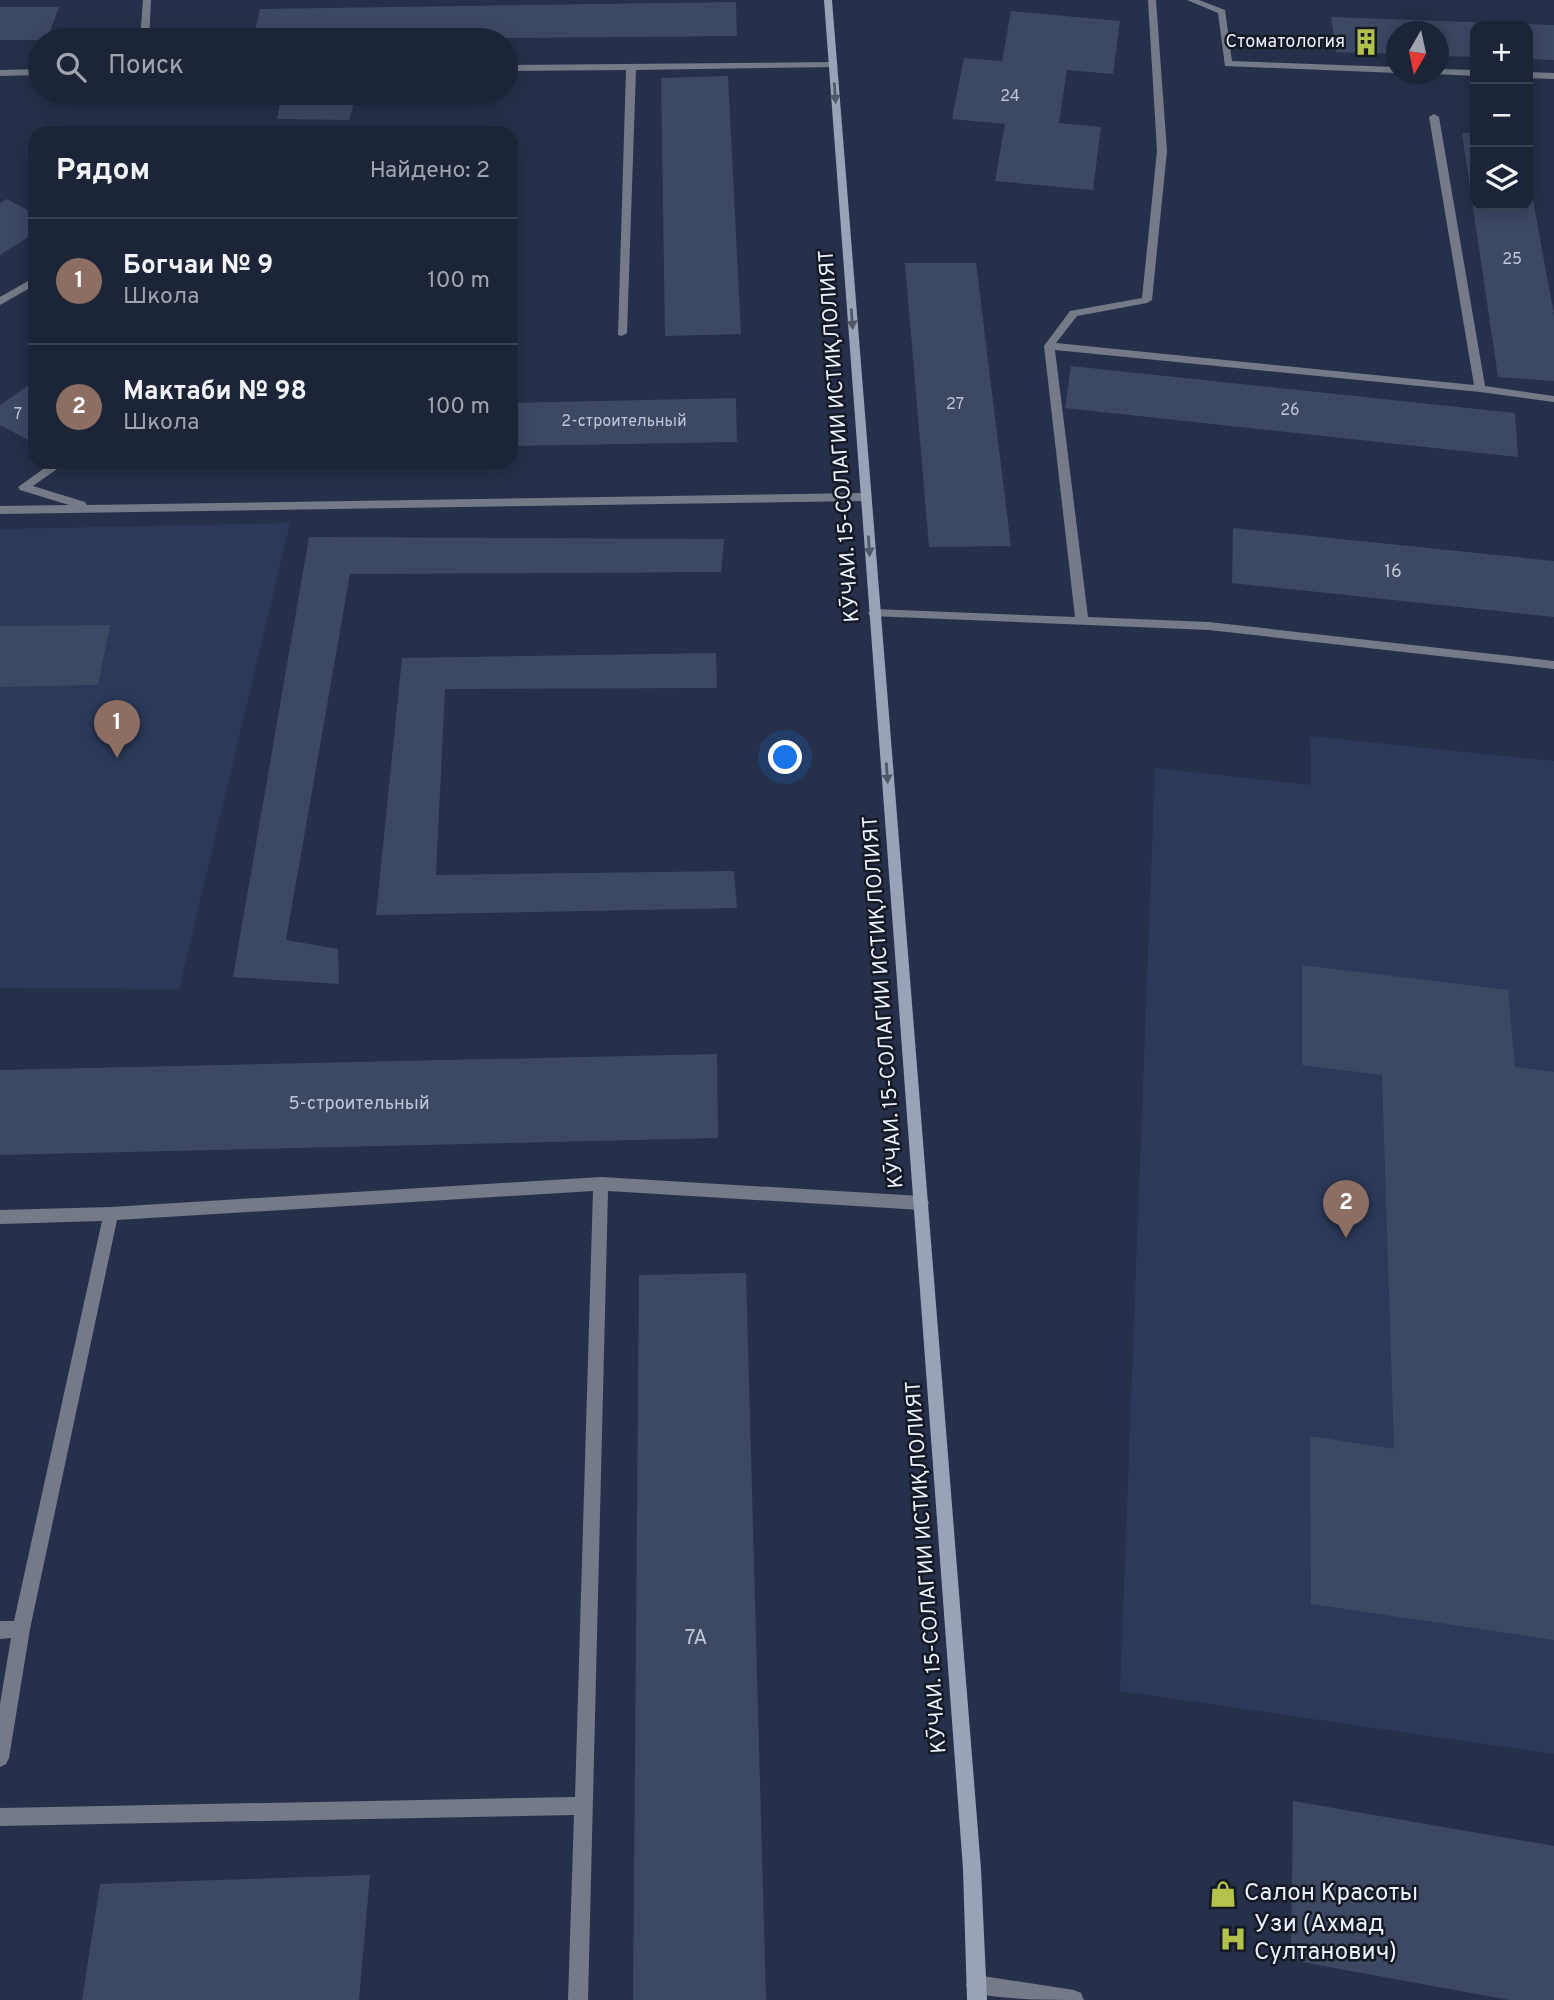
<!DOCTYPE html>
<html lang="ru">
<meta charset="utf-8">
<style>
:root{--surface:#1c2438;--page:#252c40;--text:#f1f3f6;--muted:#a0a4ae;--line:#3a4153;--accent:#bca0f2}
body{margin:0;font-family:Overpass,sans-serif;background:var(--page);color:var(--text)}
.controls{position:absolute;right:21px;top:21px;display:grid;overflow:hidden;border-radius:14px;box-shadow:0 4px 18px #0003}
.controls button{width:63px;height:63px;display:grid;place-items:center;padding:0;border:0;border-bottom:2px solid var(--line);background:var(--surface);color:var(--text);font:35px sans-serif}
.compass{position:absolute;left:1386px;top:21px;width:63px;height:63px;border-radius:50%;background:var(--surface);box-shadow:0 4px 18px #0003;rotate:189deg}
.you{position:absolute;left:786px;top:758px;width:24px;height:24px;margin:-18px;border:5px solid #fff;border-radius:50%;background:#1a73e8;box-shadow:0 0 0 10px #1a73e833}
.badge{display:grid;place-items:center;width:46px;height:46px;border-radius:50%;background:var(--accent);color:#fff;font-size:23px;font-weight:700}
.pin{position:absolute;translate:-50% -58px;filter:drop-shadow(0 2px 4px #0008)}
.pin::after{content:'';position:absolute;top:37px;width:24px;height:21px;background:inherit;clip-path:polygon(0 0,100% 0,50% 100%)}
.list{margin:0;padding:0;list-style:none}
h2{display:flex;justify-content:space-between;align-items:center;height:91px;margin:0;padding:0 28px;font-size:30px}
h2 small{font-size:23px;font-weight:400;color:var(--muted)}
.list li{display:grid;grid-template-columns:46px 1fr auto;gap:21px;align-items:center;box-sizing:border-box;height:126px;padding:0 28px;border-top:2px solid var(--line)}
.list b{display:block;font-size:26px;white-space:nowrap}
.list p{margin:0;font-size:23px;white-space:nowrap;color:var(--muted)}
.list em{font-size:23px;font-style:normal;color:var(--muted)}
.icon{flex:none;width:38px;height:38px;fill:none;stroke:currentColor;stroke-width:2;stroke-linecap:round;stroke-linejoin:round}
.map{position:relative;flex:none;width:1554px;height:2000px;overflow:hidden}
.search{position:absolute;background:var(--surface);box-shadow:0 4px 18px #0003;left:28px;top:28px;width:490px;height:77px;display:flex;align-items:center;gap:18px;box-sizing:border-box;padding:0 24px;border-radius:38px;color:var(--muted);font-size:26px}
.panel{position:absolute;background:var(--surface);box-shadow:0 4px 18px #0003;left:28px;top:126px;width:490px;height:343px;border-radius:21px}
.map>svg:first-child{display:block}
.built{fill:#2c3959}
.building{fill:#3d4863}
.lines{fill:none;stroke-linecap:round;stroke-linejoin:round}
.lane{fill:#747a87;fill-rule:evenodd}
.secondary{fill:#99a3b8;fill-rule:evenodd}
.oneway{fill:#505767}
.labels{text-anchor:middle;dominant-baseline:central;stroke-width:5;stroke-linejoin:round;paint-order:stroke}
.far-number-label{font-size:16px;fill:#bfc6d6}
.far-poi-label{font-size:18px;fill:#eaf0fd;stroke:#141924;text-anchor:end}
.number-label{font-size:18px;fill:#bfc6d6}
.street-label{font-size:21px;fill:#eaf0fd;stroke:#141924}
.near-number-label{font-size:21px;fill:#bfc6d6}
.near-poi-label{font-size:24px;fill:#eaf0fd;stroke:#141924;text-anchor:start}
</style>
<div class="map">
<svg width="1554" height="2000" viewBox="0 0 1554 2000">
<rect width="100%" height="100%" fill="#26304a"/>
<path class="built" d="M290,523l-111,466 -179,-1v-459z
M1310,736l244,25v993l-434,-63 35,-923 156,17z"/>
<path class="building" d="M736,2l1,34 -484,4 7,-31z
M0,7h59l-12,33h-47z
M1011,11l109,10 -7,53 -46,-4 -8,53 42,4 -8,63 -98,-9 10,-57 -53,-5 12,-61 38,3z
M1331,17l194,7 -1,2h-49v31l-37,-1v-24h-42v22l-60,-2z
M1528,24l26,1v35l-26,-1z
M728,76l13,258 -76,2 -4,-258z
M282,93h75l-8,27 -72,-1z
M1462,133h13v72h53l1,-27 25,137v66l-56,-4z
M7,199l28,15v19l-35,22v-52z
M905,263h71l35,283 -82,1z
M1071,366l444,47 3,44 -453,-49z
M35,381v59l-3,2 -32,-17v-20z
M736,398l1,44 -226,4v-43z
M1233,528l321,33v56l-322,-34z
M309,537l415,2 -3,33 -371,2 -64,366 52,9 1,35 -106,-7z
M110,625l-12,60 -98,2v-61z
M716,653l1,35 -272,1 -9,186 298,-4 3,37 -361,7 26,-257z
M1302,965l206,25 7,77 39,5v568l-243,-36 -1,-168 84,13 -12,-374 -80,-10z
M717,1054l1,84 -718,17v-85z
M746,1273l20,727h-133l6,-725z
M1293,1801l261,45v154h-45l-218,-40z
M370,1875l-11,125h-277l18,-116z"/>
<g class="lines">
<path class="lane" d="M143,0h8l-2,40h-9z
M1148,0h8l11,151 -15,149 -5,3 -70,13 -21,27 418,42 -45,-268 5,-3 5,3 46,269 69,10v6l-74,-10 -425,-42 33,267 121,5 345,39v8l-345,-39 -339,-14 -2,-3 6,-4 201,8 -31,-271 26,-35 72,-13 15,-147z
M1187,0h12l26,10 7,51 164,6v6l-171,-7 -7,-53z
M833,62l5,3 -2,2 -200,3 -9,263 -5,3 -4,-1 8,-265 -120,1v-6z
M40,69v6l-40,1v-6z
M1438,69l37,1v6l-40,-2h3z
M1528,72l26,1v6l-26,-1z
M35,277v8l-35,20v-8z
M53,462h14l-34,24 52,16 2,3 779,-12 6,4 -6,4 -866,13v-8l69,-1 -49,-15 -2,-3z
M601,1177l320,19 5,2 3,5 -3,5 -5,2 -313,-19 -20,809h-20l6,-185 -574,11v-18l575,-11 18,-606 -476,29 -87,409 -21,129 -3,6 -6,3v-63l11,-66 -11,1v-18h14l88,-400 -102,3v-14l111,-3z
M976,1975l98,15 7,3 3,7c-37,0 -81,0 -115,-8l-3,-7 3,-7z"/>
<path class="secondary" d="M824,0h8l149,1869 6,131h-20l-4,-131z"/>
</g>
<defs><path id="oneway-solid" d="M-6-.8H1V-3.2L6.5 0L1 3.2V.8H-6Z" transform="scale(1.75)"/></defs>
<g class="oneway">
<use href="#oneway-solid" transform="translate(835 93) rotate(86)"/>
<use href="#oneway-solid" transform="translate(852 319) rotate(86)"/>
<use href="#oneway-solid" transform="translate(869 546) rotate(86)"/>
<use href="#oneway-solid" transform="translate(887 773) rotate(86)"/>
</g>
<defs>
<symbol id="building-bare" viewBox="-9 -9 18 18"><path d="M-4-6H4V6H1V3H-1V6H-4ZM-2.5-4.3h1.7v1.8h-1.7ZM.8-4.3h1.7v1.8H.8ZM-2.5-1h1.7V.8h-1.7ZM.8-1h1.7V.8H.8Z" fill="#b2c24b" stroke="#141924" stroke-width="2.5" paint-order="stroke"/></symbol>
<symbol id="shop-bare" viewBox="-9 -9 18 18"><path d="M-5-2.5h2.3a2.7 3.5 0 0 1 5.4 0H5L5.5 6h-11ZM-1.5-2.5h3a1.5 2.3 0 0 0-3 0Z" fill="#b2c24b" stroke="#141924" stroke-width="2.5" paint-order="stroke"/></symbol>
<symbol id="hospital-bare" viewBox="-9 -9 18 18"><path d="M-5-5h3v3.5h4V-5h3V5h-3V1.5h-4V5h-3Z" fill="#b2c24b" stroke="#141924" stroke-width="2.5" paint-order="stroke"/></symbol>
</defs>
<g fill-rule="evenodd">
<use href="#building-bare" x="1347" y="23" width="38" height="38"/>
<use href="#shop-bare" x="1204" y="1875" width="38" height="38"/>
<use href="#hospital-bare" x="1214" y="1920" width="38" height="38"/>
</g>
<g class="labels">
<g class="far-number-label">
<text x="1010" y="97">24</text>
<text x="1512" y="260">25</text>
<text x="955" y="405">27</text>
<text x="1290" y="411">26</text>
<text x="18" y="415">7</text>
<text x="624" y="422">2-строительный</text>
</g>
<g class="far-poi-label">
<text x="1345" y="42">Стоматология</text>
</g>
<g class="number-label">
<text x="1393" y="572">16</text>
<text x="359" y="1104">5-строительный</text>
</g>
<g class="street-label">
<text transform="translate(840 436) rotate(-94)">КӮЧАИ. 15-СОЛАГИИ ИСТИҚЛОЛИЯТ</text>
<text transform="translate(884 1002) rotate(-94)">КӮЧАИ. 15-СОЛАГИИ ИСТИҚЛОЛИЯТ</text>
<text transform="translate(927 1567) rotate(-94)">КӮЧАИ. 15-СОЛАГИИ ИСТИҚЛОЛИЯТ</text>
</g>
<g class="near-number-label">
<text x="696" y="1638">7А</text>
</g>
<g class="near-poi-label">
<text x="1244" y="1894">Салон Красоты</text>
<text x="1254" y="1925">Узи (Ахмад<tspan x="1254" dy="28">Султанович)</tspan></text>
</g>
</g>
</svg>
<div class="controls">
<button>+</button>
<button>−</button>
<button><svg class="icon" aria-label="layers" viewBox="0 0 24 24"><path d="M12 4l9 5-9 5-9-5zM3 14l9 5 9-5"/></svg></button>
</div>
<svg class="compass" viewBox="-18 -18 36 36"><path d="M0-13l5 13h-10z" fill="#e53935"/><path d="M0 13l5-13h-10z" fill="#a0a4ae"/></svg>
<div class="you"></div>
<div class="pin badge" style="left:117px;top:758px;background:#8d6e63">1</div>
<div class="pin badge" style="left:1346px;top:1238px;background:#8d6e63">2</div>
<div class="search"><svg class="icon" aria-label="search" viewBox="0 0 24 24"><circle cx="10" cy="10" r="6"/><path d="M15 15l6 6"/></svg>Поиск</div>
<section class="panel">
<h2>Рядом<small>Найдено: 2</small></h2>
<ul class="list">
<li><span class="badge" style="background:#8d6e63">1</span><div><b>Богчаи № 9</b><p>Школа</p></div><em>100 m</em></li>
<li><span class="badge" style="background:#8d6e63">2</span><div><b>Мактаби № 98</b><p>Школа</p></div><em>100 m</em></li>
</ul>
</section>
</div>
